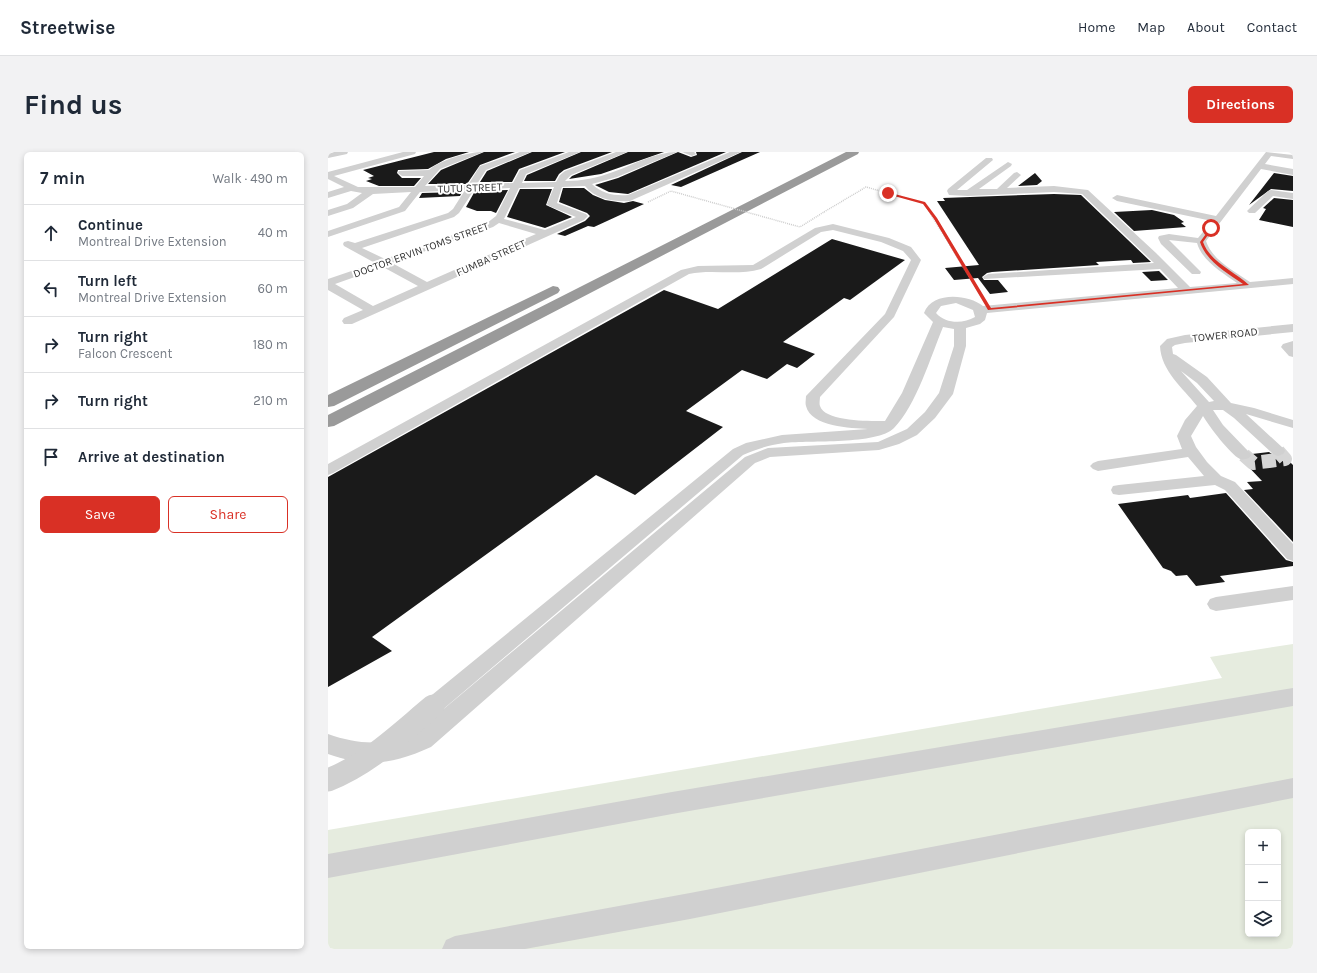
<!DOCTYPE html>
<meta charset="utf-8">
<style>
:root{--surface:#fff;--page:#f2f2f3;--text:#1f2937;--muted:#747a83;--line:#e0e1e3;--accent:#d93025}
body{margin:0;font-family:Karla,sans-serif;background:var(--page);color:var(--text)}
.controls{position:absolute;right:12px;bottom:12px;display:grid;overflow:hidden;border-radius:6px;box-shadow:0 2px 6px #0003}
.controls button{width:36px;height:36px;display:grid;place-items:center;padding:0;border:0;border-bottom:1px solid var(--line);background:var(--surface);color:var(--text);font:20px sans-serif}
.stop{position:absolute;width:12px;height:12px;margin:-9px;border:3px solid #d93025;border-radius:50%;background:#fff}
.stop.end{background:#d93025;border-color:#fff;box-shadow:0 1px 4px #0008}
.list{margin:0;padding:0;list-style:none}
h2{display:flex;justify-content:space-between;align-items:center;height:52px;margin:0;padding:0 16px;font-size:17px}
h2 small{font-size:13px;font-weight:400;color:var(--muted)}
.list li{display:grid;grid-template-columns:26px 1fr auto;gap:12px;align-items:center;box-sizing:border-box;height:56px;padding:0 16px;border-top:1px solid var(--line)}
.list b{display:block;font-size:15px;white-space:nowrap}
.list p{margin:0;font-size:13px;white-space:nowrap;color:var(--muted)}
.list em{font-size:13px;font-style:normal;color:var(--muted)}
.actions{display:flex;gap:8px;padding:12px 16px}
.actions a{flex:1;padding:9px 0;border:1px solid var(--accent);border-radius:6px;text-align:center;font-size:14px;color:var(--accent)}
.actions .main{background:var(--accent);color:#fff}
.icon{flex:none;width:22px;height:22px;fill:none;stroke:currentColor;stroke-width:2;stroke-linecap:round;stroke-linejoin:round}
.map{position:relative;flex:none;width:965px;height:797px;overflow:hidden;border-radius:6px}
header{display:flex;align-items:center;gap:24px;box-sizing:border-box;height:56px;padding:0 20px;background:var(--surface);border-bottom:1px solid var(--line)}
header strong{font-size:19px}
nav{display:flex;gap:22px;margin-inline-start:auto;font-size:14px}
.intro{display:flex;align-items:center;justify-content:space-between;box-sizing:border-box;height:96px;padding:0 24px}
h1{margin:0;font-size:28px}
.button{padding:10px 18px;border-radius:6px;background:var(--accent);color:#fff;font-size:14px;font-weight:700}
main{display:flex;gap:24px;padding:0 24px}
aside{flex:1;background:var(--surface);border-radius:6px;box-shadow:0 2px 6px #0003}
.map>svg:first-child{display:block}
.green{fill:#e6ecdf;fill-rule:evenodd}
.building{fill:#1a1a1a}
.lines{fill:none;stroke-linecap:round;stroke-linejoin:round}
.minor-tunnel{stroke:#d6d6d6;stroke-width:14;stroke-dasharray:14 7;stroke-linecap:butt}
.path{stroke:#cdcdcd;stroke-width:1.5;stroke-dasharray:1 1;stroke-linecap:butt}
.minor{fill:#d0d0d0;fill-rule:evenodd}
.highway{fill:#9a9a9a;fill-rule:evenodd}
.path-bridge{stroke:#cdcdcd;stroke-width:1.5;stroke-dasharray:1 1;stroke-linecap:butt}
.minor-bridge-far1{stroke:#d0d0d0;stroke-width:18}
.minor-bridge{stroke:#d0d0d0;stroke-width:23}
.route{fill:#d93025}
.labels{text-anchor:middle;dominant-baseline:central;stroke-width:4;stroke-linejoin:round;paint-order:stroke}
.far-street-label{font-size:11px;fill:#333;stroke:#fff}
</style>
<header>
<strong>Streetwise</strong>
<nav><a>Home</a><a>Map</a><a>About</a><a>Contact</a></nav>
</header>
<div class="intro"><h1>Find us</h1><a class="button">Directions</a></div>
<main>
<aside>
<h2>7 min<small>Walk · 490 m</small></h2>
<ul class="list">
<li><svg class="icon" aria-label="ahead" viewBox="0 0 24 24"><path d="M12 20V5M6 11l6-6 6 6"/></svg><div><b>Continue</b><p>Montreal Drive Extension</p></div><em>40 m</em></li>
<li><svg class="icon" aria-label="left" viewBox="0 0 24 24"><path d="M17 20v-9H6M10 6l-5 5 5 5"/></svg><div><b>Turn left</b><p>Montreal Drive Extension</p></div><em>60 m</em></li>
<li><svg class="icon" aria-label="right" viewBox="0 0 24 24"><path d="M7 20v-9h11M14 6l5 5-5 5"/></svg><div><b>Turn right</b><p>Falcon Crescent</p></div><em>180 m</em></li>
<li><svg class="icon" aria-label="right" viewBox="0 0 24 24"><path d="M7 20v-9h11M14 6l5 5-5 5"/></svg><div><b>Turn right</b></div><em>210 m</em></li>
<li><svg class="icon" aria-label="arrive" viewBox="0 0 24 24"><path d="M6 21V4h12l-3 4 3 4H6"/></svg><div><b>Arrive at destination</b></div></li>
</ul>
<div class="actions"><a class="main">Save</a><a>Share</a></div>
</aside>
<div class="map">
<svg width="965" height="797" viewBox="0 0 965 797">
<rect width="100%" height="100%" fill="#fff"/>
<path class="green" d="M965,492v305h-965v-119l894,-152 -12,-21zM920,680h30v102h-30z"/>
<path class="building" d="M106,0h35l-23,7 -18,10 -30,1 -1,3 5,5h19l-7,8h-35l-13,-5 6,-2 -4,-1 6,-2 -11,-6z
M156,0h31l-35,13 -13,19h-39l13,-14z
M204,0h33l-46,17 -7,13h-32l7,-11z
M253,0h31l-48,18 -5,4 -4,7h-31l3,-6z
M300,0h36l-63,22 -32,5 3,-3z
M350,0l13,5 6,-2 -1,-3h30l-98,42 -19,-2 -14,-7 23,-7z
M414,0h18l-79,35 -10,-2z
M707,21l7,8 -5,4 -19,1z
M946,21l19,3v15l-22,-2 -22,16z
M235,36h21l9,7 12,5 19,3 9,-2 11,3 -50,23 -6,-1 -23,10 -8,-2 28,-13 5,-5 -3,-3 -28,-11z
M192,37h32l-6,16 26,12 -27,11 -38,-11z
M180,38l-12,23 -5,-2h-14l-11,-4 9,-16z
M134,40l-2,4 -41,2 3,-5z
M726,42l27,1 70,67 -18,1 -2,-3 -35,2 3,3 -107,7 -5,1 -5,4 2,3h14l10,12 -18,2 -12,-16 -24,2 -9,-12 34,-3 -42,-64h8l-2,-3z
M946,46l19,2v27l-34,-7 7,-11 -3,-1z
M824,58l22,5 10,7 -3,1 5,4 -52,4 -20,-19z
M504,87l73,21 -55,40 -6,-2 -61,44 32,12 -18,14 -10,-4 -20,15 -25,-9 -56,41 37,16 -88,68 -39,-20 -224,162 20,14 -64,36v-210l336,-187 54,19z
M831,119l9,9 -17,1 -9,-9z
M941,300l8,5 6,-2 10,10v77l-49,-52 9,-1 -6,-7 15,-1 -19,-20 7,-2 2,-5z
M898,341l60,67 7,2v4l-73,10 5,6 -29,4 -9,-11 -11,1 -5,-5 -8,-3 -45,-64 70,-9 2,3z"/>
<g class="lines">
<path class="minor-tunnel" d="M916,303l9,8 32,-4 -7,-8"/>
<path class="path" d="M496,60l42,-25 58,16 57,93"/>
<path class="minor" d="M6,0h14l-1,2 -19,4v-4z
M75,0h13l-1,2 -81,22 24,11h57l9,-11h-22l-4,-3 1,-2 30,-1c11,-10 39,-18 54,-18l-43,17 -15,17 43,-1 12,-19 40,-14h11l-45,18 -9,14 36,-1 7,-13 49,-18h11l-54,22 -4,9 34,-1 4,-7 5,-4 51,-19h11l-56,23 -6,6c17,0 32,-3 48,-9 20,-7 42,-20 64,-20l-60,25 -25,7c10,10 23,12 36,11l102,-43h11l-111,49c-16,1 -35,-2 -45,-15l-23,1 -5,16 29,11 2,2 -4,4 -232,104h-8l-2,-3 2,-3 19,-8 -35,-20v-11l47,-16 -31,-17 -1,-2 1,-2 4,-1 7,2 93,-30 5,-4 12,-19 -45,2 -15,19 -77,26v-6l71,-24 12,-15 -38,2 -20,14 -25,8v-6l19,-6 15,-11 -11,-2 -23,7v-6l16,-5 -16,-8v-7zM226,35l-7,17 2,2 27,11 -31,13 -41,-11 15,-31zM182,36l-14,28 -9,7 -102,36 -23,-11 92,-31 5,-4 15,-23zM171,71l37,11 -109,48 -35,-19 101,-36zM55,115l35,19 -45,20 -38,-22z
M354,0h12l2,2 -4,2z
M938,0l27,3v4l-22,-3 -6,8 28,5v6l-32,-6 -55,72c6,19 28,30 44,41l43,-4v6l-306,29 -2,7 -5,4 -14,4v18l-13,48 -18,24 -18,17 -18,9 -20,6 -109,7 -15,6 -324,284c-38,17 -63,21 -103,7v-20c31,11 58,12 87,-1l330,-276 23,-9 110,-6 29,-13 18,-17 14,-19 15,-47v-17l-11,-2c-12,29 -27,79 -49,101 -17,17 -84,12 -110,15 -15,2 -27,6 -41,12l-302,256 -7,3 -7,-3 -3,-6 3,-6 306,-250 13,-6 36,-8 86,-6c-17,-1 -57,-2 -62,-23 -1,-3 0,-7 0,-10l79,-82 26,-54 -8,-9 -22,-9 -48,-12 -12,2 -60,37c-24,7 -49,0 -72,5l-356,199 -5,2v-11l353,-194 17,-4 55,-1 62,-37 18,-4 56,14 22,9 10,13 -27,57 -74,80c0,2 -1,7 0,9 5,16 51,15 65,15l17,-28 31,-71 -9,-9c8,-22 44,-19 59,-7l195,-18 -18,-19 -176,10 -1,-2 5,-3 166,-11 -72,-69 -28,-2 -86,4 -19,-1 -2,-4 1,-2 38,-31h6l1,2 -36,30h10l41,-28 4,2 -1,2 -32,23h18l17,-16 3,-1 4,3 -14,13 47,-2 34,4 68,63 34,34 47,-4c-14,-10 -35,-22 -40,-40l-28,-3 32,32 -1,2h-8l-31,-30 -3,-6 1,-2 10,-2 29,4 14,-17 -95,-20 -5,-3 5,-3 99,21zM628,151l17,7 2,7c-12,7 -29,7 -39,-4l5,-7z
M943,38l22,3v6l-20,-3 -18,17h-6l-2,-2 2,-2 19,-18z
M965,172v8l-108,11 -10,2 -3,2 1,7 3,1 31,22 24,26 23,5 39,12v8l-47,-14 37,34 2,3 -2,3 -5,2 -5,-2 -39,-36 -11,-8h-10l10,15 26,27 2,3 -2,3c-3,1 -6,2 -9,1 -10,-5 -31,-33 -37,-43l-12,20 5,11 11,15 14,14 14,6 58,62v17l-6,-2 -62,-69 -10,-5 -96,10 -6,-1 -2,-4 2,-4 6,-1 85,-9 -16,-19 -90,14 -5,-2 -3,-3 3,-3 5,-2 84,-12 -5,-13 8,-16 12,-14c-14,-18 -36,-35 -37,-60l7,-7 18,-4zM853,219l16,12 17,18 -5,1z
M965,189v16l-4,-1 -8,-9 2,-3z
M965,434v14l-77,11 -6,-2 -3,-5 3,-5 6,-2z
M965,536v18l-621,108 -344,64v-24l344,-62z
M965,626v20l-603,121 -165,30h-83l4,-9 9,-4 235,-43z"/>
<path class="highway" d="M518,0h13l-1,2 -524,272 -6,1v-12z
M225,134l5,1 2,3 -2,3 -224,113 -6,1v-12z"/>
<path class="path-bridge" d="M320,50l23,-11 129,36 24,-15"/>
<path class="minor-bridge-far1" d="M103,555l3,-2"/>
<path class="minor-bridge" d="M0,628c41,-16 71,-46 105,-74"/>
</g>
<path class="route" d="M559,40l38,10 12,16 54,90 252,-24c-16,-11 -37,-23 -43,-42l11,-15 2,1 -10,14c7,20 31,29 46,43l-261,25 -54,-91 -11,-15 -36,-10z"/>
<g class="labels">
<g class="far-street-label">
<text transform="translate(142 36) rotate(-2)">TUTU STREET</text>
<text transform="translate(93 98) rotate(-20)">DOCTOR ERVIN TOMS STREET</text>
<text transform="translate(163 106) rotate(-24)">FUMBA STREET</text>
<text transform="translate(897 183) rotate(-6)">TOWER ROAD</text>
</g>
</g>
</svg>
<div class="controls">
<button>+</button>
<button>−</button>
<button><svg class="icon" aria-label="layers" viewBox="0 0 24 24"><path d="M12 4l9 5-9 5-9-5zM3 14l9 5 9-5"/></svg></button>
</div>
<div class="stop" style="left:883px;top:76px"></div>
<div class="stop end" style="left:560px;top:41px"></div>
</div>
</main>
